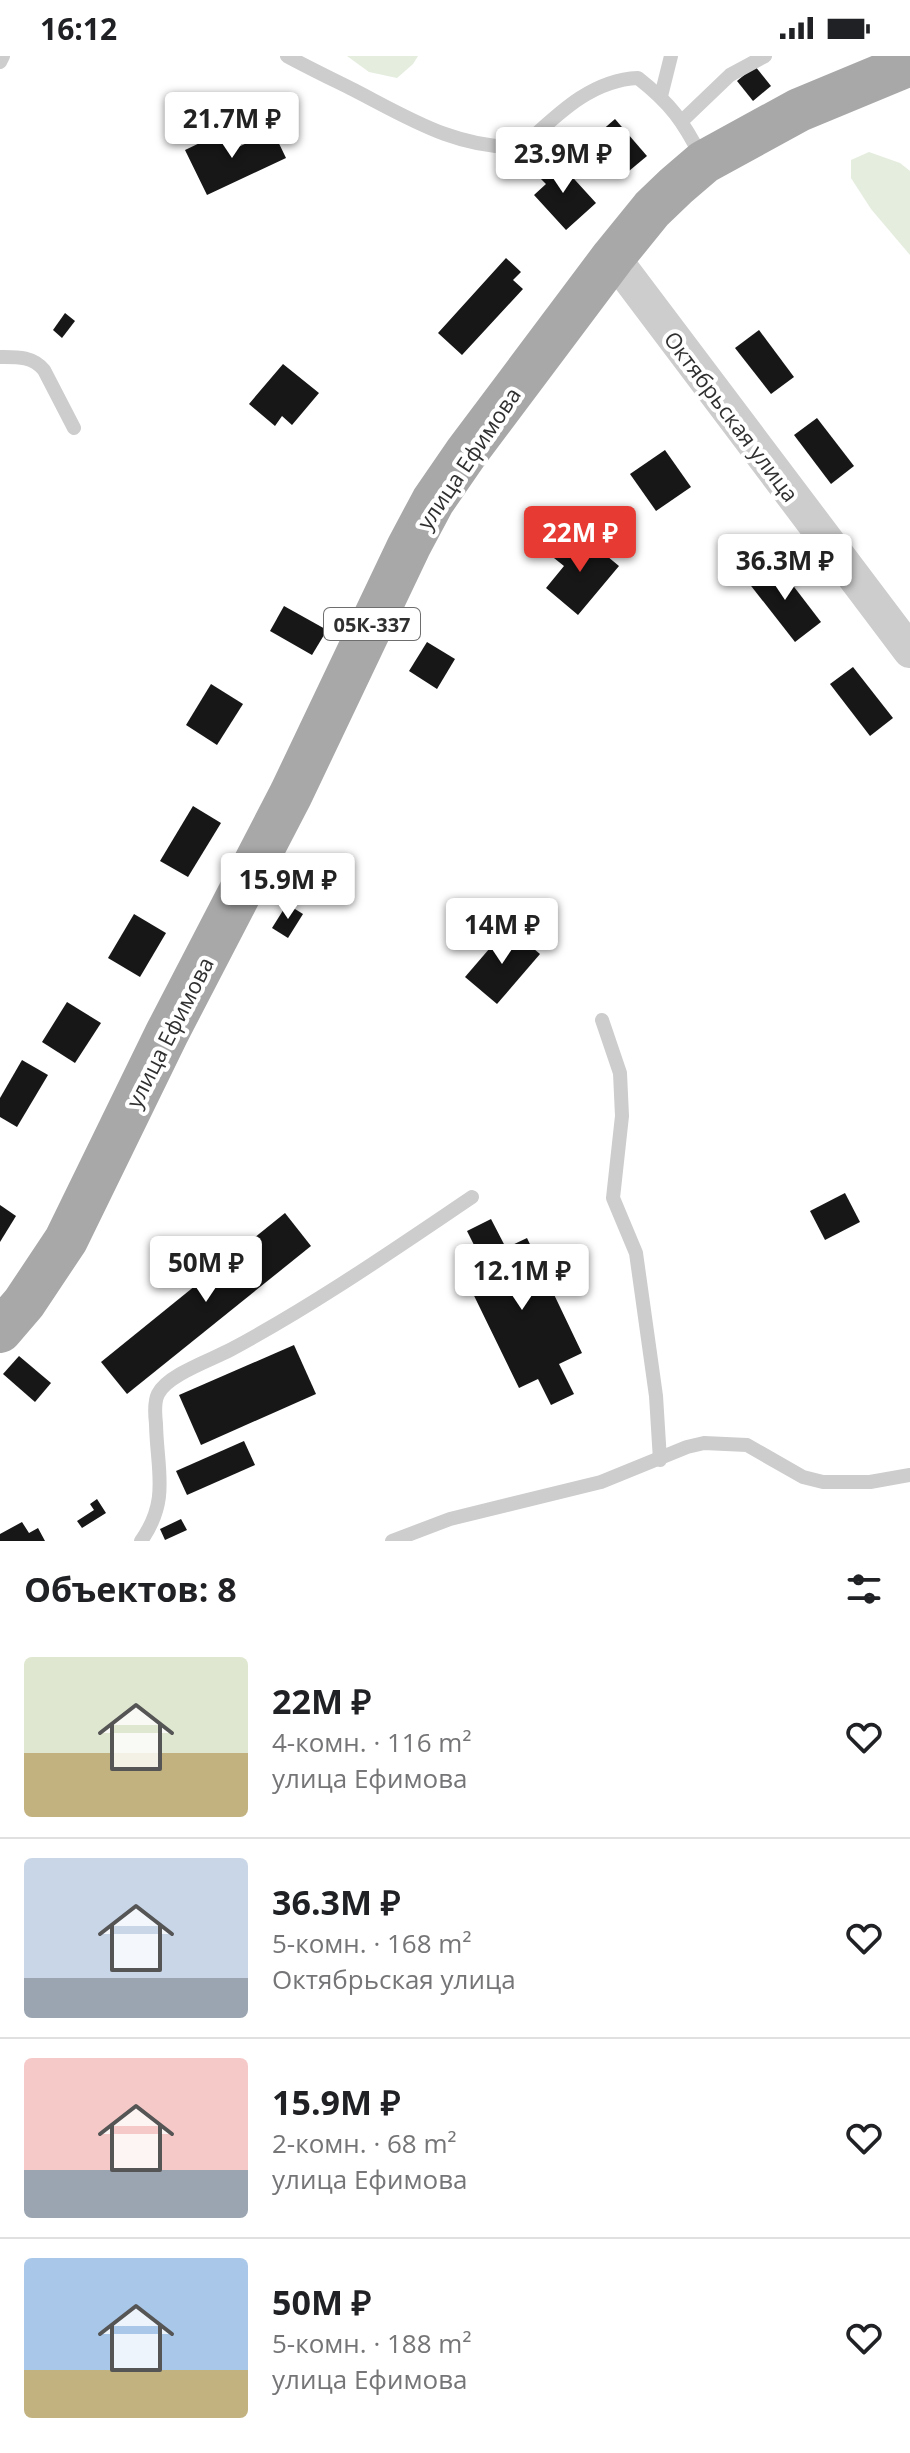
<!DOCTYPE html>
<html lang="ru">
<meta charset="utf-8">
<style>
:root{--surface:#fff;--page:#f6f6f6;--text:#202124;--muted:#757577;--line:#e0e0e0;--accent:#e63a32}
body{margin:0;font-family:"Open Sans",sans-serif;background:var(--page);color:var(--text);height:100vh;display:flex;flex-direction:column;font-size:30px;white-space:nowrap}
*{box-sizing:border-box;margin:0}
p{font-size:26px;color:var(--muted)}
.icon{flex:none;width:44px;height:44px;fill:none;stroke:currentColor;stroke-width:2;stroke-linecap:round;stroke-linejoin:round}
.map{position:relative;height:1485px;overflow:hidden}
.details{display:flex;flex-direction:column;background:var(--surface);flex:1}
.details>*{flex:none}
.price{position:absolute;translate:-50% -68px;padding:0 18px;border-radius:8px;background:#fff;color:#222;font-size:26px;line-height:52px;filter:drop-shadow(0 2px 4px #0008)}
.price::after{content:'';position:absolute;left:50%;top:48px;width:24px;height:18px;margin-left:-12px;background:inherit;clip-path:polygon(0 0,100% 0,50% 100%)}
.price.current{background:var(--accent);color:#fff}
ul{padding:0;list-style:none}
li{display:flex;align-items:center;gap:24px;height:200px;padding:0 24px}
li+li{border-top:2px solid var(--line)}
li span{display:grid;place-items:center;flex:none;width:224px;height:160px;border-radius:8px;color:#555}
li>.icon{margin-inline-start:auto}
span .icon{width:96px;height:96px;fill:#fffc;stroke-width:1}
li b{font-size:34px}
h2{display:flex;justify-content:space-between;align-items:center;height:96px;padding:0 24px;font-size:34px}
.status{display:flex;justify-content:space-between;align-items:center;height:56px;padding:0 40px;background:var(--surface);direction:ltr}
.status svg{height:22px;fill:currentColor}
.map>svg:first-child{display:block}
.green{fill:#e4edde}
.building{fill:#171717}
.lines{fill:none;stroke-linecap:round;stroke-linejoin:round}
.service{stroke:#cdcdcd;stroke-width:14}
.tertiary{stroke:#cdcdcd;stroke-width:34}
.primary{stroke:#a8a8a8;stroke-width:44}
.labels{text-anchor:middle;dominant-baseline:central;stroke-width:8;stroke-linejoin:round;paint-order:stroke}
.shield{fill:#fff;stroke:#6e6e6e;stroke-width:2}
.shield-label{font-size:20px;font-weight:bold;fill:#303030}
.street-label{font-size:22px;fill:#303030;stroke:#fff}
</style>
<div class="status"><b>16:12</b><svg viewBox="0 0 49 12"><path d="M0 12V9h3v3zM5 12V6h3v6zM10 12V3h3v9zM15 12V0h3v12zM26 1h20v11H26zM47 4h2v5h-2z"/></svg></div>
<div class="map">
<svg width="910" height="1485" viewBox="0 0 910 1485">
<rect width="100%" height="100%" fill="#fff"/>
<g class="green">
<path d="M347 0H418L413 8 397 22 369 16Z"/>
<path d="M869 96 900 107 910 115V199L871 153 851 122V104Z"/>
</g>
<g class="building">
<path d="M755 10 771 30 753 45 737 25Z"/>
<path d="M615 63 647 100 623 120 592 83Z"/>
<path d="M225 75 234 93 273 75 286 102 207 139 185 94Z"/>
<path d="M555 102 596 147 566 174 534 139 546 128 537 119Z"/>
<path d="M506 202 521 216 513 224 523 233 462 299 438 277Z"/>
<path d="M65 257 75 265 62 282 53 274Z"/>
<path d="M759 274 794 321 771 338 735 292Z"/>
<path d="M283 308 319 337 292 369 282 360 275 370 249 348Z"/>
<path d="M817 362 854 410 831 428 794 379Z"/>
<path d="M665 394 691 431 656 455 630 418Z"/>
<path d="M584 481 619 510 578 559 546 532 564 510 549 498 560 485 572 496Z"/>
<path d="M775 506 821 566 795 586 748 526Z"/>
<path d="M284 550 327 574 312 599 270 575Z"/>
<path d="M427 586 455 603 437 633 409 615Z"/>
<path d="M853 611 893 662 870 680 830 628Z"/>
<path d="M211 628 243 648 217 689 186 669Z"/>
<path d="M193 750 221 767 188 821 160 805Z"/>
<path d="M287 848 303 858 288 882 272 872Z"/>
<path d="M134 858 166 877 140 921 108 902Z"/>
<path d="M508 871 540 898 497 948 465 921Z"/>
<path d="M67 946 101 967 75 1007 42 986Z"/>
<path d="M22 1004 48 1019 17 1071 0 1061V1042Z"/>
<path d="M845 1137 860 1166 825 1184 810 1155Z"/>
<path d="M0 1149 16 1160 0 1186Z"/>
<path d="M285 1157 311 1190 127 1338 101 1306Z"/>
<path d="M491 1163 506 1192 527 1182 582 1297 559 1308 574 1338 551 1349 538 1323 519 1332 461 1213 481 1203 467 1175Z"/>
<path d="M294 1289 316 1338 201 1389 179 1339Z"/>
<path d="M19 1300 51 1327 35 1346 3 1318Z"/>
<path d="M244 1385 255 1409 187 1439 176 1415Z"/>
<path d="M97 1443 106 1457 82 1472 77 1465 94 1454 90 1448Z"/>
<path d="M181 1463 187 1474 165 1484 160 1473Z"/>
<path d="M22 1466 29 1477 38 1472 45 1485H0V1478Z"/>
</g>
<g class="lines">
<g class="service">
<path d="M287 0C309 12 332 23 354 34 410 63 457 93 522 91 556 60 590 24 638 22 671 48 683 65 702 102"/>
<path d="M0 6 3 0"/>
<path d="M661 40 671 0"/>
<path d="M683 64 730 19 765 0"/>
<path d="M0 301C17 301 32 300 44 314L74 372"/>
<path d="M602 964 620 1017 622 1060 613 1142 636 1197 656 1340 660 1404"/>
<path d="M141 1485C170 1444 157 1415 156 1368 155 1359 154 1346 158 1338 167 1319 211 1304 230 1294 314 1249 392 1195 472 1141"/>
<path d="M392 1485 450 1463 601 1426 687 1391 704 1387 747 1389 803 1421 823 1426H870L910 1419"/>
</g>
<path class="tertiary" d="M613 201 910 595"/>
<path class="primary" d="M0 1275 24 1247 66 1184 167 977 291 738 409 490 433 445 466 397 613 201 652 153 676 130 704 106 799 54 910 8"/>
</g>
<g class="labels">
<rect class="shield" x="324" y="552" width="96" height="32" rx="6"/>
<g class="shield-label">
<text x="372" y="568">05К-337</text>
</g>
<g class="street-label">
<text transform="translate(732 360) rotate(53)">Октябрьская улица</text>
<text transform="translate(468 402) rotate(-56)">улица Ефимова</text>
<text transform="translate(169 976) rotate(-63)">улица Ефимова</text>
</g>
</g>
</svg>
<b class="price" style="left:232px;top:104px">21.7M ₽</b>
<b class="price" style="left:563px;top:139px">23.9M ₽</b>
<b class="price current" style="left:580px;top:518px">22M ₽</b>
<b class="price" style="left:785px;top:546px">36.3M ₽</b>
<b class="price" style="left:288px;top:865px">15.9M ₽</b>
<b class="price" style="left:502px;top:910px">14M ₽</b>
<b class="price" style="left:206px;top:1248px">50M ₽</b>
<b class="price" style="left:522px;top:1256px">12.1M ₽</b>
</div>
<section class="details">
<h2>Объектов: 8<svg class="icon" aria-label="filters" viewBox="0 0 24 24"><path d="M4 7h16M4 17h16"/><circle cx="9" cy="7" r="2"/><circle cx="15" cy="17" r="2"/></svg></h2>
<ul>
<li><span style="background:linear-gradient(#dfe7d0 60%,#c2b280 0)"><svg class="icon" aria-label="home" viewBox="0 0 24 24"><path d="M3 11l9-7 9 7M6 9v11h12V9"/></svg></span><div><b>22M ₽</b><p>4-комн. · 116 m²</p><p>улица Ефимова</p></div><svg class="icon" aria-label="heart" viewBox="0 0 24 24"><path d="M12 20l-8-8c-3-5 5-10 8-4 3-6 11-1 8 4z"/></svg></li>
<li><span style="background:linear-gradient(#c9d6e8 75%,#9aa5b1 0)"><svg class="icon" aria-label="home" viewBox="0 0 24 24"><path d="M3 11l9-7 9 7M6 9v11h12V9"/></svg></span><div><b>36.3M ₽</b><p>5-комн. · 168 m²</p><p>Октябрьская улица</p></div><svg class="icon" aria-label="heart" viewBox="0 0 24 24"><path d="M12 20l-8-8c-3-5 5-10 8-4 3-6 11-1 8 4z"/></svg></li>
<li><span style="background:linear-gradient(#f6c9c9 70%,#9aa5b1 0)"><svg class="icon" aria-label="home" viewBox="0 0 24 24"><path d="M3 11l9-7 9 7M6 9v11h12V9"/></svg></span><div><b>15.9M ₽</b><p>2-комн. · 68 m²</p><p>улица Ефимова</p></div><svg class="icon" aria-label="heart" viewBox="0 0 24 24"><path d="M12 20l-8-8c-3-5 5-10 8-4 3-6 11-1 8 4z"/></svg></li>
<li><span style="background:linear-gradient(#a9c7e8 70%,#c2b280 0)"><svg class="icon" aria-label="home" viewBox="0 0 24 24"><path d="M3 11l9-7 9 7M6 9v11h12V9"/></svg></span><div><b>50M ₽</b><p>5-комн. · 188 m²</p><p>улица Ефимова</p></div><svg class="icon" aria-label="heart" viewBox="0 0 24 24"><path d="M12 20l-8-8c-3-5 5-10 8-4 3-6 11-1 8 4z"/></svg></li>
</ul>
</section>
